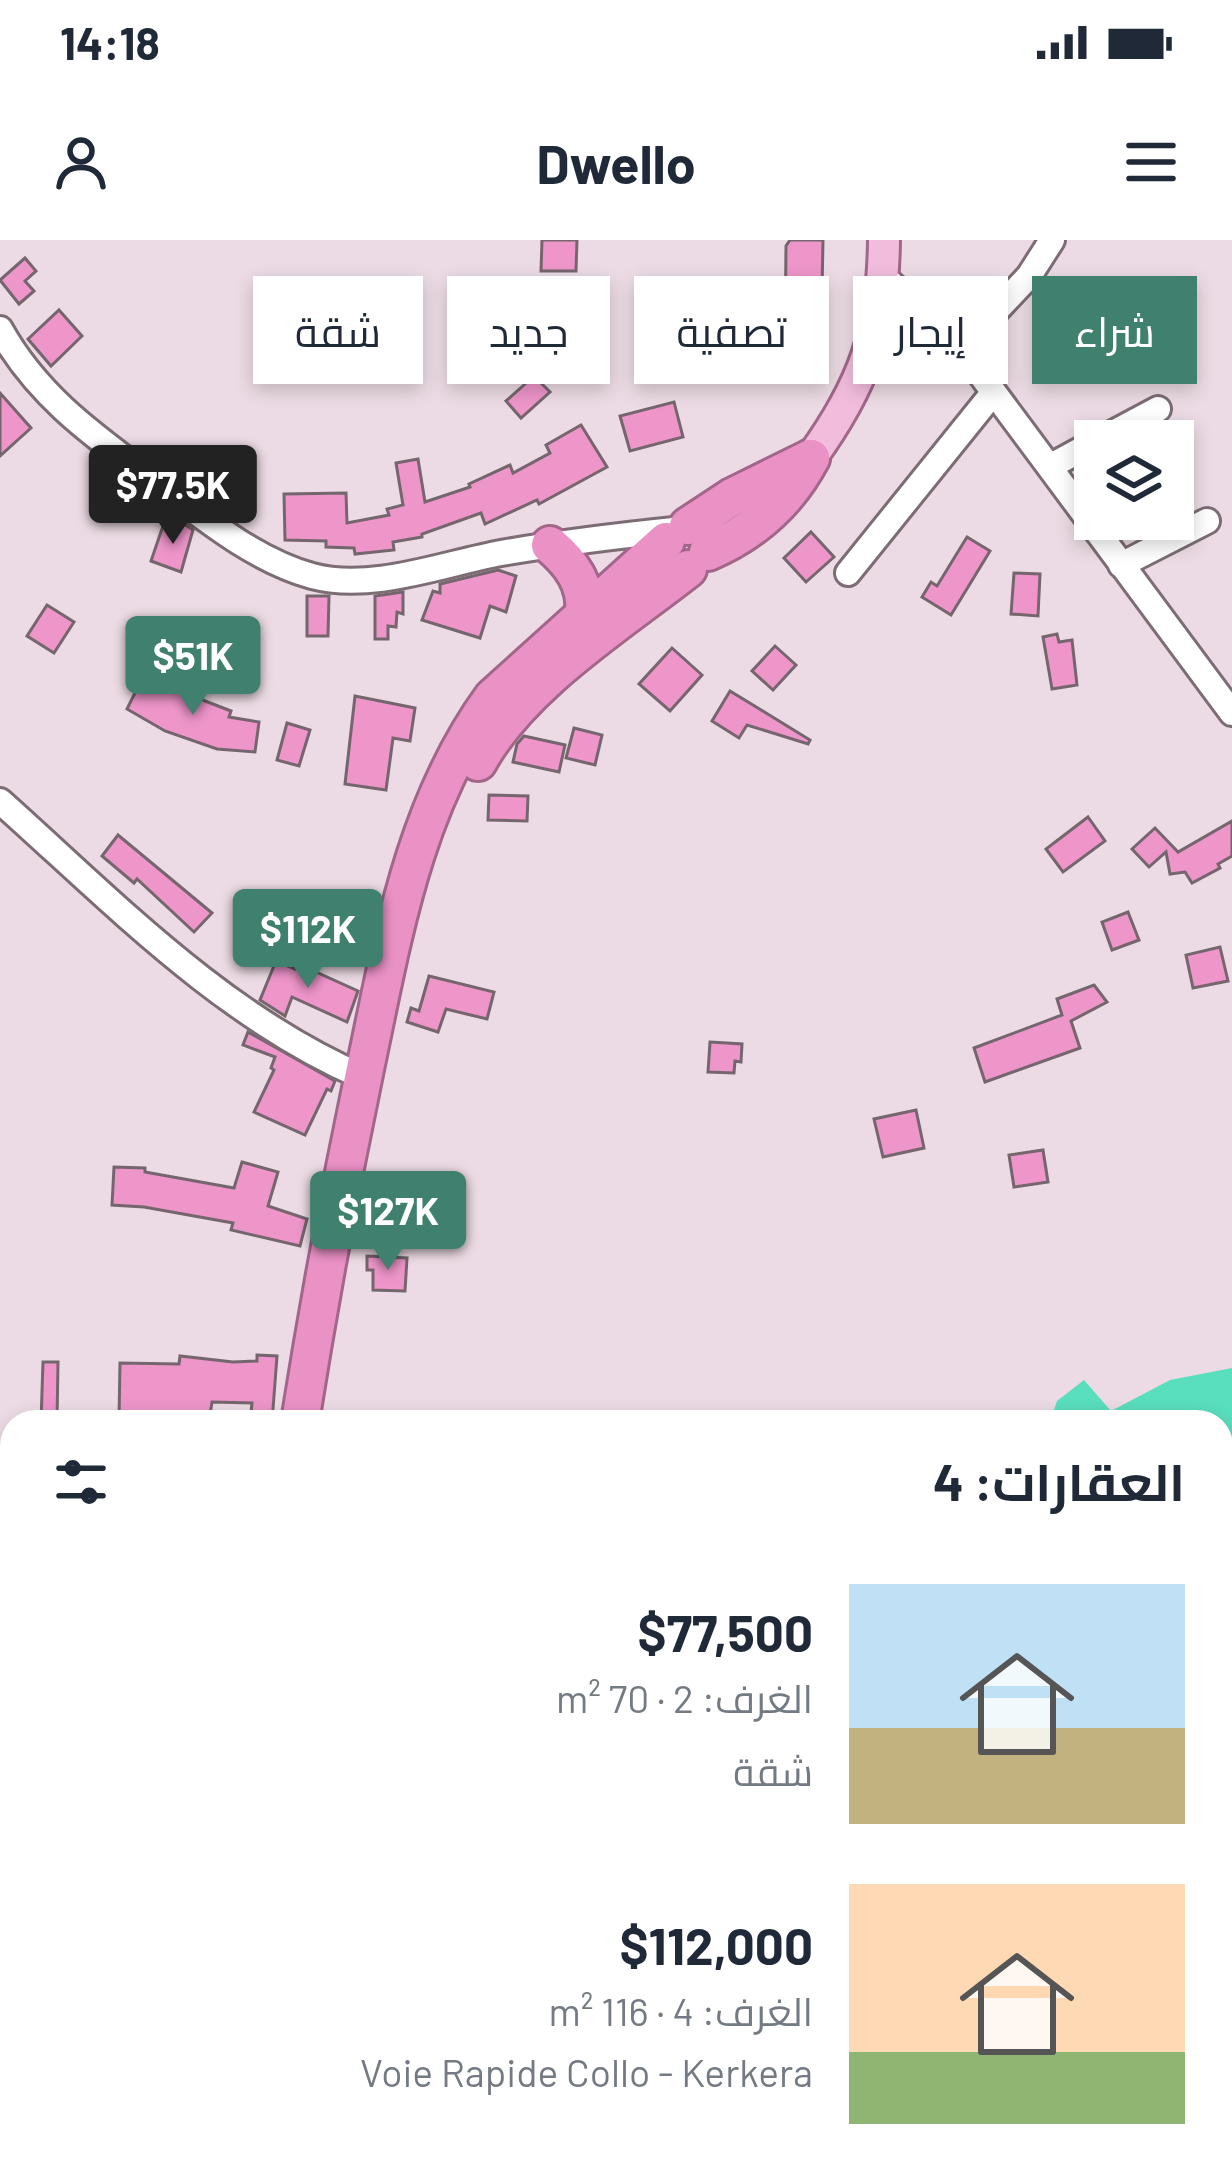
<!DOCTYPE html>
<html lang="ar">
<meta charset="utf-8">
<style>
:root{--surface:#fff;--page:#f6f6f7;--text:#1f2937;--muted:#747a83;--accent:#40806f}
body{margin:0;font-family:Barlow,Cairo,sans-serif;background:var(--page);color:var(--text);direction:rtl;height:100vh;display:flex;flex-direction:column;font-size:45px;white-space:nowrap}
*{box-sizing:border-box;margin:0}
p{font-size:39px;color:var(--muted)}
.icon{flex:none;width:66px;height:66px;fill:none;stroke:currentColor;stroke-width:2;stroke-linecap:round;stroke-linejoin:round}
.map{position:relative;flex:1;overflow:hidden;direction:ltr}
.panel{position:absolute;left:0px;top:1170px;width:1233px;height:768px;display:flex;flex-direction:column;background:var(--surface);border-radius:36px 36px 0 0;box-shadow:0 6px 18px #0003;direction:rtl}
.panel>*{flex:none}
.hud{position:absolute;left:36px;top:36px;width:1161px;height:108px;direction:rtl;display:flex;gap:24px}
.controls{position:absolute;left:1074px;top:180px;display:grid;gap:24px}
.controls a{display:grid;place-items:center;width:120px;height:120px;border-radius:0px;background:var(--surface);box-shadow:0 6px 18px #0003;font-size:60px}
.price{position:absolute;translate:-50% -102px;padding:0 27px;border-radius:12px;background:var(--accent);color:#fff;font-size:39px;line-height:78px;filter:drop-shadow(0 3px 6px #0008)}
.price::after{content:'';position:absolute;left:50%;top:72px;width:36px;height:27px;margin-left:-18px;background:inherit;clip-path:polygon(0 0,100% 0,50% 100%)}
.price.current{background:#222;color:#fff}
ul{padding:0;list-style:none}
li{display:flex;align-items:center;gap:36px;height:300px;padding:0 48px}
li span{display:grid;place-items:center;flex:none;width:336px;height:240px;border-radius:0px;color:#555}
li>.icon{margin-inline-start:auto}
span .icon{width:144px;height:144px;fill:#fffc;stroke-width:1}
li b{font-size:51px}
h2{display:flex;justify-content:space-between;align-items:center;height:144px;padding:0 48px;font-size:51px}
.tag{padding:0 42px;border-radius:0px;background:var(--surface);box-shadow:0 6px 18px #0003;font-size:42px;line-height:108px}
.tag.current{background:var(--accent);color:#fff}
.status{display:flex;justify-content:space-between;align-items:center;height:84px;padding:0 60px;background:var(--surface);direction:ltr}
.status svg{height:33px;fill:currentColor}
header{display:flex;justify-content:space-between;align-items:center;height:156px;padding:0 48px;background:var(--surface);font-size:54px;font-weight:700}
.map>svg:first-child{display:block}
.water{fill:#59debe}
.building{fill:#ee95ca;stroke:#75666e;stroke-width:3}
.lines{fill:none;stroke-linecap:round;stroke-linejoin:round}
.minor-casing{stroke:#7c6d75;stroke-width:30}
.major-casing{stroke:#a26689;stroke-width:36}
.highway-casing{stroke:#a26689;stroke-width:42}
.minor{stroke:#fff;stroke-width:24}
.major{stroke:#f2bddd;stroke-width:30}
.highway{stroke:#ea91c6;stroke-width:36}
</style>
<div class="status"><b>14:18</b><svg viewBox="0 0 49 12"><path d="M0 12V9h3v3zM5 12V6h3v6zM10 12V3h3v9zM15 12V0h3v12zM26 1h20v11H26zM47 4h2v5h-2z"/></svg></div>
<header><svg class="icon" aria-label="menu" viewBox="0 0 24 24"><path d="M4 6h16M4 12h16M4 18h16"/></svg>Dwello<svg class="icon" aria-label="person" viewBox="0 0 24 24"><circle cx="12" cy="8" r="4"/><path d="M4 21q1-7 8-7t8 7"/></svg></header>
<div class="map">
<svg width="1232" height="1938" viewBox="0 0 1232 1938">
<rect width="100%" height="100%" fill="#ecdbe4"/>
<path class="water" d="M1232 1128V1224L1221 1227V1182H1050L1057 1161 1084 1140 1111 1171 1170 1140Z"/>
<g class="building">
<path d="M542 0H577L576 31H541Z"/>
<path d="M790 0H823L821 103H785L786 6Z"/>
<path d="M25 18 36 31 25 41 34 51 19 64 0 40Z"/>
<path d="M59 70 82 96 51 126 28 99Z"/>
<path d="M534 136 550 152 521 178 506 161Z"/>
<path d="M0 153 31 188 0 216Z"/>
<path d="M674 162 683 197 630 211 620 176Z"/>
<path d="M581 185 607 227 539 264 537 260 485 284 481 273 422 294V297L393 302 394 310 355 314 354 308 326 307V301L285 300 284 254 346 253 347 283 389 275 387 269 403 265 396 223 418 219 425 262 470 247 469 244 510 225 513 233 550 213 546 205Z"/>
<path d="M181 282 193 290 181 332 151 321 164 283 179 289Z"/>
<path d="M811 292 834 317 806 342 784 318Z"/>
<path d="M967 297 990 311 951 375 922 357 931 342 937 346Z"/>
<path d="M498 330 516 336 506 372 490 366 480 398 422 380 433 351 440 353V344Z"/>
<path d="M1014 333 1040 334 1038 376 1011 374Z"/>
<path d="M403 352V374L397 372 396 387 388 386V399H375V356Z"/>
<path d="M307 356H329L328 396H307Z"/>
<path d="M47 365 74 382 54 413 27 396Z"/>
<path d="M1057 394 1059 402 1072 400 1077 445 1052 449 1043 397Z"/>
<path d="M775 406 796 425 773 450 752 431Z"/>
<path d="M672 408 702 435 670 471 639 444Z"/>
<path d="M143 437 231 471 229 477 259 482 255 512 217 509 165 491 127 469Z"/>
<path d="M730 451 810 500 808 504 747 485 739 498 712 481Z"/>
<path d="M355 456 415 468 410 501 393 498 386 550 345 544Z"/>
<path d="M287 483 310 490 299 526 277 520Z"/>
<path d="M574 488 602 495 595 525 566 518Z"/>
<path d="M524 496 565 505 559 532 513 522 517 504Z"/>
<path d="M489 555 528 556 527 581 488 580Z"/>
<path d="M1088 577 1105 601 1063 632 1046 609Z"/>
<path d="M1232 581V616L1218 624 1220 628 1192 643 1185 632 1170 634 1166 612 1149 627 1132 609 1155 588 1178 612Z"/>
<path d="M118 595 212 673 194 692 137 639 134 643 102 616Z"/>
<path d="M1128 672 1139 700 1112 710 1102 682Z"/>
<path d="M1220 707 1228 741 1193 748 1186 715Z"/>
<path d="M276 721 295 729 298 724 358 751 347 782 292 757 285 776 260 760Z"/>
<path d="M429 736 494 752 487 779 446 769 438 792 407 782 411 768 419 771Z"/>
<path d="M1094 745 1107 762 1071 781 1080 808 985 842 974 808 1062 775 1057 759Z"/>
<path d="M248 792 335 841 331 851 327 849 305 895 254 872 274 830 271 828 275 817 243 805Z"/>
<path d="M710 802 742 804 741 822 735 821 734 833 708 832Z"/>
<path d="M916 870 924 908 883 917 874 879Z"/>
<path d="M1043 910 1048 942 1014 947 1009 915Z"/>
<path d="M242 922 278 932 268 966 307 979 300 1006 231 990 233 983 144 967 112 965 114 927 145 928V932L234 948Z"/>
<path d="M367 1016 407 1018 405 1051 373 1050V1030H367Z"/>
<path d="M257 1115 277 1116 272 1182H250L252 1163 212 1162 209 1182 119 1179 120 1123 179 1124 180 1116 233 1122 257 1121Z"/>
<path d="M43 1122H58L57 1182H41Z"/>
</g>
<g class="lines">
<g class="minor-casing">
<g id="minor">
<path d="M884 37 961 108 1232 473"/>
<path d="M0 89C36 154 90 193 148 236 198 273 251 319 312 336 372 352 442 324 501 313 559 303 616 296 674 290"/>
<path d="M961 108 1029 36 1052 0"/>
<path d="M1098 201 1158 169"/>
<path d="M1051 226 1095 202"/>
<path d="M1121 325 1207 281"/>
<path d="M848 333 993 153"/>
<path d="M0 561C113 662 222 776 363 837"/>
<path d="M0 1845 12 1829"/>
</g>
</g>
<g class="major-casing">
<path id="major" d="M811 218C864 145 883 91 884 0"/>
</g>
<g class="highway-casing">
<g id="highway">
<path d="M688 286 732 257 811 218"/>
<path d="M550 305C571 323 587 344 584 373"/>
<path d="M708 312C752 293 788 262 811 218"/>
<path d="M478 522C521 444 618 384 688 329"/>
<path d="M300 1182C319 1062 341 943 366 824 393 696 414 565 493 457L666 301"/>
<path d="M493 1926 495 1938"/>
</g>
</g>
<use href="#minor" class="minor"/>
<use href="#major" class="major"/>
<use href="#highway" class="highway"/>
</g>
</svg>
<div class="controls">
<a><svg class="icon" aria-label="layers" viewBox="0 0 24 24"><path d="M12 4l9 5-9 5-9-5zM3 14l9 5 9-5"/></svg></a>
</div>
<b class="price current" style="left:173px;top:307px">$77.5K</b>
<b class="price" style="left:193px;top:478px">$51K</b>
<b class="price" style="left:308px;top:751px">$112K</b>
<b class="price" style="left:388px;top:1033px">$127K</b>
<div class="hud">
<a class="tag current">شراء</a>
<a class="tag">إيجار</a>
<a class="tag">تصفية</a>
<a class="tag">جديد</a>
<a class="tag">شقة</a>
</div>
<section class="panel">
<h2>العقارات: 4<svg class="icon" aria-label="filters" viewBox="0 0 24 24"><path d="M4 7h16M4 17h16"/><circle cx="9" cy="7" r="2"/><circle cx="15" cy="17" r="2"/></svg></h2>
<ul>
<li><span style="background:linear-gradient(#bfe0f5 60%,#c2b280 0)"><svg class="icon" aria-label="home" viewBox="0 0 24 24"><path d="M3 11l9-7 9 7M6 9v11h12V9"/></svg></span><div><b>$77,500</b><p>الغرف: 2 · 70 m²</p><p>شقة</p></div></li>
<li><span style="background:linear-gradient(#ffd9b3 70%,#8fb573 0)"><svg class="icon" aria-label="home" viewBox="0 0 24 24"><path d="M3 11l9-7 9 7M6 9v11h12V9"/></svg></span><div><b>$112,000</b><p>الغرف: 4 · 116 m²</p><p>Voie Rapide Collo - Kerkera</p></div></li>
</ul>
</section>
</div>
